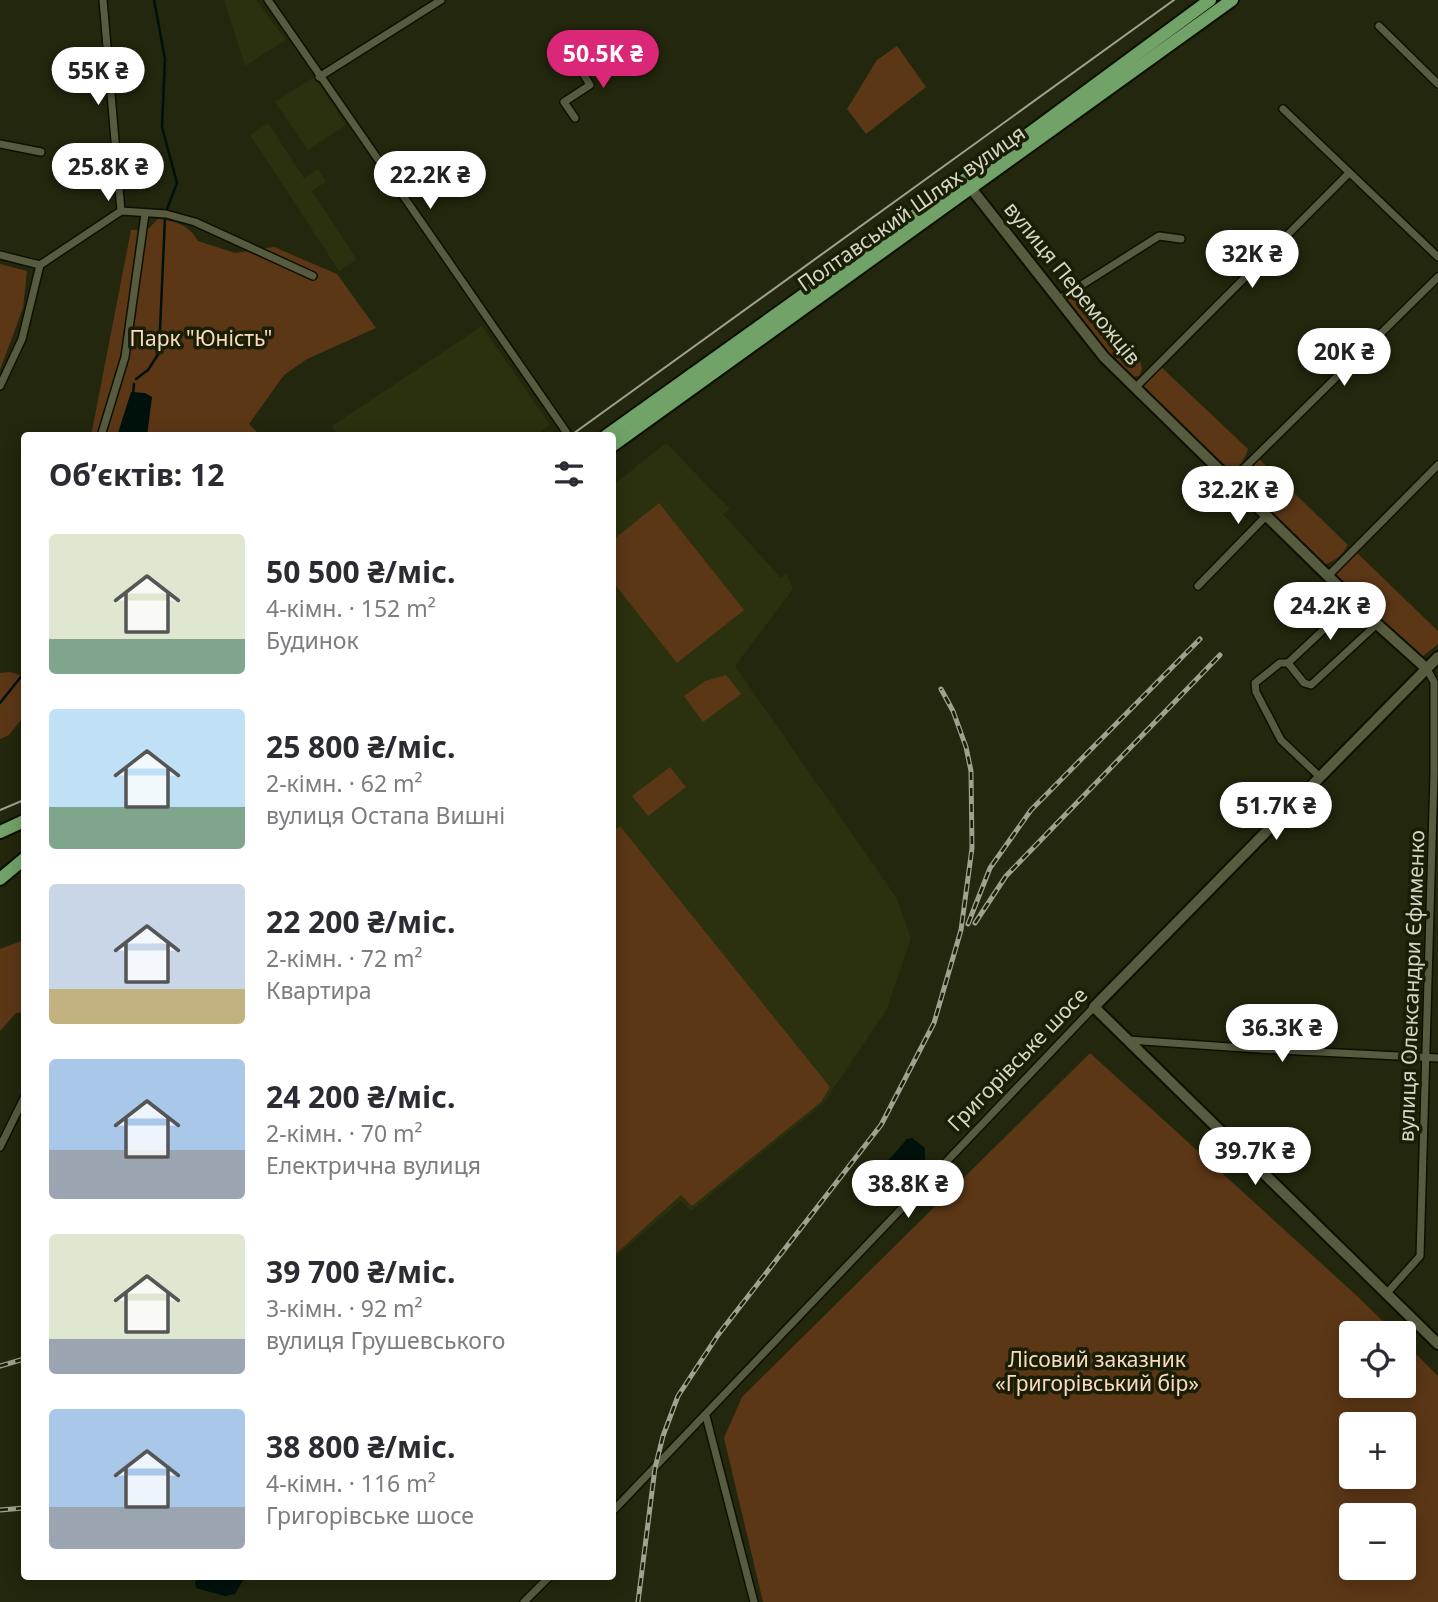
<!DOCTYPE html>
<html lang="uk">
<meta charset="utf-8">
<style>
:root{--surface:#fff;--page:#f7f7f7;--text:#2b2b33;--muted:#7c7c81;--accent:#db2777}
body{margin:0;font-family:"Noto Sans",sans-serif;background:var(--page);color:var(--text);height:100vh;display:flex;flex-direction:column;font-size:26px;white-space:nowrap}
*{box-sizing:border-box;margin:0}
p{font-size:23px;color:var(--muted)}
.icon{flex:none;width:38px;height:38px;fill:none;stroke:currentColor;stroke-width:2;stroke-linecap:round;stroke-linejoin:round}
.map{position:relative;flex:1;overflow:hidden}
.panel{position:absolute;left:21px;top:432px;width:595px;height:1148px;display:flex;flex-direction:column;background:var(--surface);border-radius:7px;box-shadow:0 4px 18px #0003}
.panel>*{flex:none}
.tools{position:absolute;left:1339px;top:1321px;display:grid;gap:14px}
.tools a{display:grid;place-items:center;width:77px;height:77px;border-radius:7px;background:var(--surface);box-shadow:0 4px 18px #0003;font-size:35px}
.price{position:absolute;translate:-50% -60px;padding:0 16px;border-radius:24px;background:#fff;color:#222;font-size:23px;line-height:46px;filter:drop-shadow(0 2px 4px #0008)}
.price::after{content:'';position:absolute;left:50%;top:42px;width:21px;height:16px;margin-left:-10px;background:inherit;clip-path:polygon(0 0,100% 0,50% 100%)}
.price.active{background:var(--accent);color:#fff}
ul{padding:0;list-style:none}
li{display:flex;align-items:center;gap:21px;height:175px;padding:0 28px}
li span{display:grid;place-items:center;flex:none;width:196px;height:140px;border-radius:7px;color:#555}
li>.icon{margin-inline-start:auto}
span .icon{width:84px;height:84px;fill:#fffc;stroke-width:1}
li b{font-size:30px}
h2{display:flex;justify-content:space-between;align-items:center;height:84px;padding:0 28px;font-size:30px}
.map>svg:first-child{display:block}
.built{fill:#2b300e}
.green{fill:#5b3716;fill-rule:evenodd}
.water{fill:#00110b}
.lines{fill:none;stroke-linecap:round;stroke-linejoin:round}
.stream{stroke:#00110b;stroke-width:2.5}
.street-casing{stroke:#0d1000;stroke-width:10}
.secondary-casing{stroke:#0d1000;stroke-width:14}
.primary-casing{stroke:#0d1000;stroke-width:16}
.street{stroke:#575c40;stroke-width:7}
.secondary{stroke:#575c40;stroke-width:10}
.primary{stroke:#71a369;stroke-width:12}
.tram{stroke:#9fa28f;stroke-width:2}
.rail-casing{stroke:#9fa28f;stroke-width:5}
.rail{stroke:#1a1e04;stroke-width:2.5;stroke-dasharray:8;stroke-linecap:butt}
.labels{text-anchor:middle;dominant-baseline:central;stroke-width:7;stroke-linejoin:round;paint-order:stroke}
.street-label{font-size:21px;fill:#d4d7c7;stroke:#1a1e04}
.park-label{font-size:21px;fill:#fadbc2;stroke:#1a1e04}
</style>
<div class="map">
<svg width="1438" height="1602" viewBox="0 0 1438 1602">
<rect width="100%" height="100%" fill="#23270d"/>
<g class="built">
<path d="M224 0H256L286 40 245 66Z"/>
<path d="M314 77 346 125 308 150 275 102Z"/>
<path d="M268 123 304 178 318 169 326 182 312 191 357 259 339 271 250 135Z"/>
<path d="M482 326 550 425 535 436H339L332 426Z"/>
<path d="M666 443 730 509 723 514 781 578 786 573 793 589 735 666 896 897 911 938 887 1009 823 1104 691 1211 681 1201 613 1259V485Z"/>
</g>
<g class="green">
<path d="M897 46 926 87 866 134 847 109 877 60Z"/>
<path d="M158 219C175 221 189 225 198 241L235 253 274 247 337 274 376 328 307 359 284 375 249 424 261 436H91L131 230 148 229Z"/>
<path d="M0 264 27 271 23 308 0 370Z"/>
<path d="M1072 291 1102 330 1140 360 1142 369 1139 376 1126 378 1058 300Z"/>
<path d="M1158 364 1248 449C1244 462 1238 469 1225 475L1142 395V381Z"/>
<path d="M1256 456 1348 545C1341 557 1332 563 1319 566L1231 481Z"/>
<path d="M659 503 744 610 677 663 613 582V540Z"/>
<path d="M1354 550 1438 631V644L1417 661 1328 576Z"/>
<path d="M10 672 20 675 24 681V716L9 735 0 739V673Z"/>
<path d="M726 675 741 694 703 722 684 696 705 681Z"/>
<path d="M670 767 686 787 648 816 632 796Z"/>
<path d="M620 826 830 1087 821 1102 692 1206 681 1195 614 1255 612 832Z"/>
<path d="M24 940V1012L16 1013 0 1031V949Z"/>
<path d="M1090 1053 1356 1295 1395 1333 1351 1334V1386H1404V1342L1438 1376V1602H763L724 1438 742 1397ZM1351 1424H1404V1477H1351ZM1351 1516H1404V1568H1351Z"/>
</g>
<g class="water">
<path d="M131 392 145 393 152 397 147 436H117Z"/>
<path d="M912 1138 925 1148V1160L884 1202 881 1203 868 1189V1184L907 1139Z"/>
<path d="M197 1577H245L235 1594 225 1596 196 1588 195 1583Z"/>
</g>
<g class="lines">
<g class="stream">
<path d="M154 0 165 59 162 127 177 183 167 209"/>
<path d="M136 379 148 370 159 353 165 217"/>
<path d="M133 395 134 384"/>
<path d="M0 703 24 673"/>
</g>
<g class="street-casing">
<g id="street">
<path d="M103 0 121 211"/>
<path d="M268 0 569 436"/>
<path d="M1379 26 1438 84"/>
<path d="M319 77 441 0"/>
<path d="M1283 109 1438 257"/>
<path d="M575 118 564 102 590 85 581 70"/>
<path d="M0 144 41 152"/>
<path d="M0 255 40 265"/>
<path d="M1058 300 1159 236 1181 239"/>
<path d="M0 386 22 339 40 265 121 211 166 214 195 222 313 276"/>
<path d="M1135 388 1349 173"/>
<path d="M101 436 125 357 145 214"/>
<path d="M1231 481 1438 277"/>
<path d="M1328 576 1438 465"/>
<path d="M1198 586 1267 515"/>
<path d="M1288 663 1304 683 1311 685 1377 624"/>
<path d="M1319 776 1281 740 1256 692 1255 683 1280 663H1288L1354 601"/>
<path d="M1128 1040 1259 1049 1438 1058"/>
<path d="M0 1147 24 1098"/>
<path d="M1387 1293 1420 1256 1434 774V682L1427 669"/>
<path d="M706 1416 754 1602"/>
<path d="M612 1512 1094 1007"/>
<path d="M524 1602 549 1577"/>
</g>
</g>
<g class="secondary-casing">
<g id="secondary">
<path d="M966 182 1104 357 1377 624 1427 669"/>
<path d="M1438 657 1094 1007 1438 1344"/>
</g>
</g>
<g class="primary-casing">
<g id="primary">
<path d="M606 436 1034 130 1210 0"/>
<path d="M612 446 1232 0"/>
<path d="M0 832 24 821"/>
<path d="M0 879 24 859"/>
</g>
</g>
<use href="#street" class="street"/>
<use href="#secondary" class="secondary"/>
<use href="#primary" class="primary"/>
<g class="tram">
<path d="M570 436 1174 0"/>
<path d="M0 810 24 800"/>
</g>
<g class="rail-casing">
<g id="rail">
<path d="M975 923 1006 876 1220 655"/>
<path d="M968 924 990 868 1031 810 1200 639"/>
<path d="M0 1366 24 1359"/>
<path d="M0 1510 24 1508"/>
<path d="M638 1602 655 1468 663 1436 678 1396 718 1335 881 1125 934 1023 961 930 972 848 971 771 966 747 953 711 941 689"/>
</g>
</g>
<use href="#rail" class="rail"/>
</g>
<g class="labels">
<g class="street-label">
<text transform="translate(911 208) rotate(-35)">Полтавський Шлях вулиця</text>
<text transform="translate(1073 283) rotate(51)">вулиця Переможців</text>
<text transform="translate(1411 986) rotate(-88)">вулиця Олександри Єфименко</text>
<text transform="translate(1017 1059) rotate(-46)">Григорівське шосе</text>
</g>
<g class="park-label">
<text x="201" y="338">Парк "Юність"</text>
<text x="1097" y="1359">Лісовий заказник<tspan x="1097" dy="24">«Григорівський бір»</tspan></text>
</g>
</g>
</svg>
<div class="tools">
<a><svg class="icon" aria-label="locate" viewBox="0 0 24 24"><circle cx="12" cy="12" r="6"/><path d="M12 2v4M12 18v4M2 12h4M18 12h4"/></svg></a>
<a>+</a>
<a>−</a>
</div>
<b class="price active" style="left:603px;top:90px">50.5K ₴</b>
<b class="price" style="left:98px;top:107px">55K ₴</b>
<b class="price" style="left:108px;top:203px">25.8K ₴</b>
<b class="price" style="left:430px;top:211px">22.2K ₴</b>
<b class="price" style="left:1252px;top:290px">32K ₴</b>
<b class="price" style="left:1344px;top:388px">20K ₴</b>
<b class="price" style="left:1238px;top:526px">32.2K ₴</b>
<b class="price" style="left:1330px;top:642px">24.2K ₴</b>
<b class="price" style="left:1276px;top:842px">51.7K ₴</b>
<b class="price" style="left:1282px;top:1064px">36.3K ₴</b>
<b class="price" style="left:1255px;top:1187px">39.7K ₴</b>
<b class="price" style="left:908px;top:1220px">38.8K ₴</b>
<section class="panel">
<h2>Об’єктів: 12<svg class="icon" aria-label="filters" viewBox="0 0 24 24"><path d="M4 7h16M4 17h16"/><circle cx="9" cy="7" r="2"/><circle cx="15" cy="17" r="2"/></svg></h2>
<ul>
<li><span style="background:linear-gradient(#dfe7d0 75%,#7fa58c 0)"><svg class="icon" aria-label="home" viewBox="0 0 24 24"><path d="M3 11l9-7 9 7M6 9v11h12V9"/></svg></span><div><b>50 500 ₴/міс.</b><p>4-кімн. · 152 m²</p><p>Будинок</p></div></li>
<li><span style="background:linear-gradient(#bfe0f5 70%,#7fa58c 0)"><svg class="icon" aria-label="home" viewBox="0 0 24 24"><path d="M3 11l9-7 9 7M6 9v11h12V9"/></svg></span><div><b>25 800 ₴/міс.</b><p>2-кімн. · 62 m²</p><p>вулиця Остапа Вишні</p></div></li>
<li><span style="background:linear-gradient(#c9d6e8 75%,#c2b280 0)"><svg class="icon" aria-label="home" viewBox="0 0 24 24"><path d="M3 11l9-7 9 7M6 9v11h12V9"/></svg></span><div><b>22 200 ₴/міс.</b><p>2-кімн. · 72 m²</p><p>Квартира</p></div></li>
<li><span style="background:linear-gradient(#a9c7e8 65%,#9aa5b1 0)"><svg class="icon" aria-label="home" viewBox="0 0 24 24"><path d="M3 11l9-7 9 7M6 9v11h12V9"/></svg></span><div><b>24 200 ₴/міс.</b><p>2-кімн. · 70 m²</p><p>Електрична вулиця</p></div></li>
<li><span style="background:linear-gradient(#dfe7d0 75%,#9aa5b1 0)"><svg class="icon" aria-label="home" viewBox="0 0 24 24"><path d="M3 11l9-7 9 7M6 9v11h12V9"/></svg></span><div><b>39 700 ₴/міс.</b><p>3-кімн. · 92 m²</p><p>вулиця Грушевського</p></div></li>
<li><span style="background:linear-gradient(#a9c7e8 70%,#9aa5b1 0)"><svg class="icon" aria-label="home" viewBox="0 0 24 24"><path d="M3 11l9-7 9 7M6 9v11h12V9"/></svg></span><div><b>38 800 ₴/міс.</b><p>4-кімн. · 116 m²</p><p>Григорівське шосе</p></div></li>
</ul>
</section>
</div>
